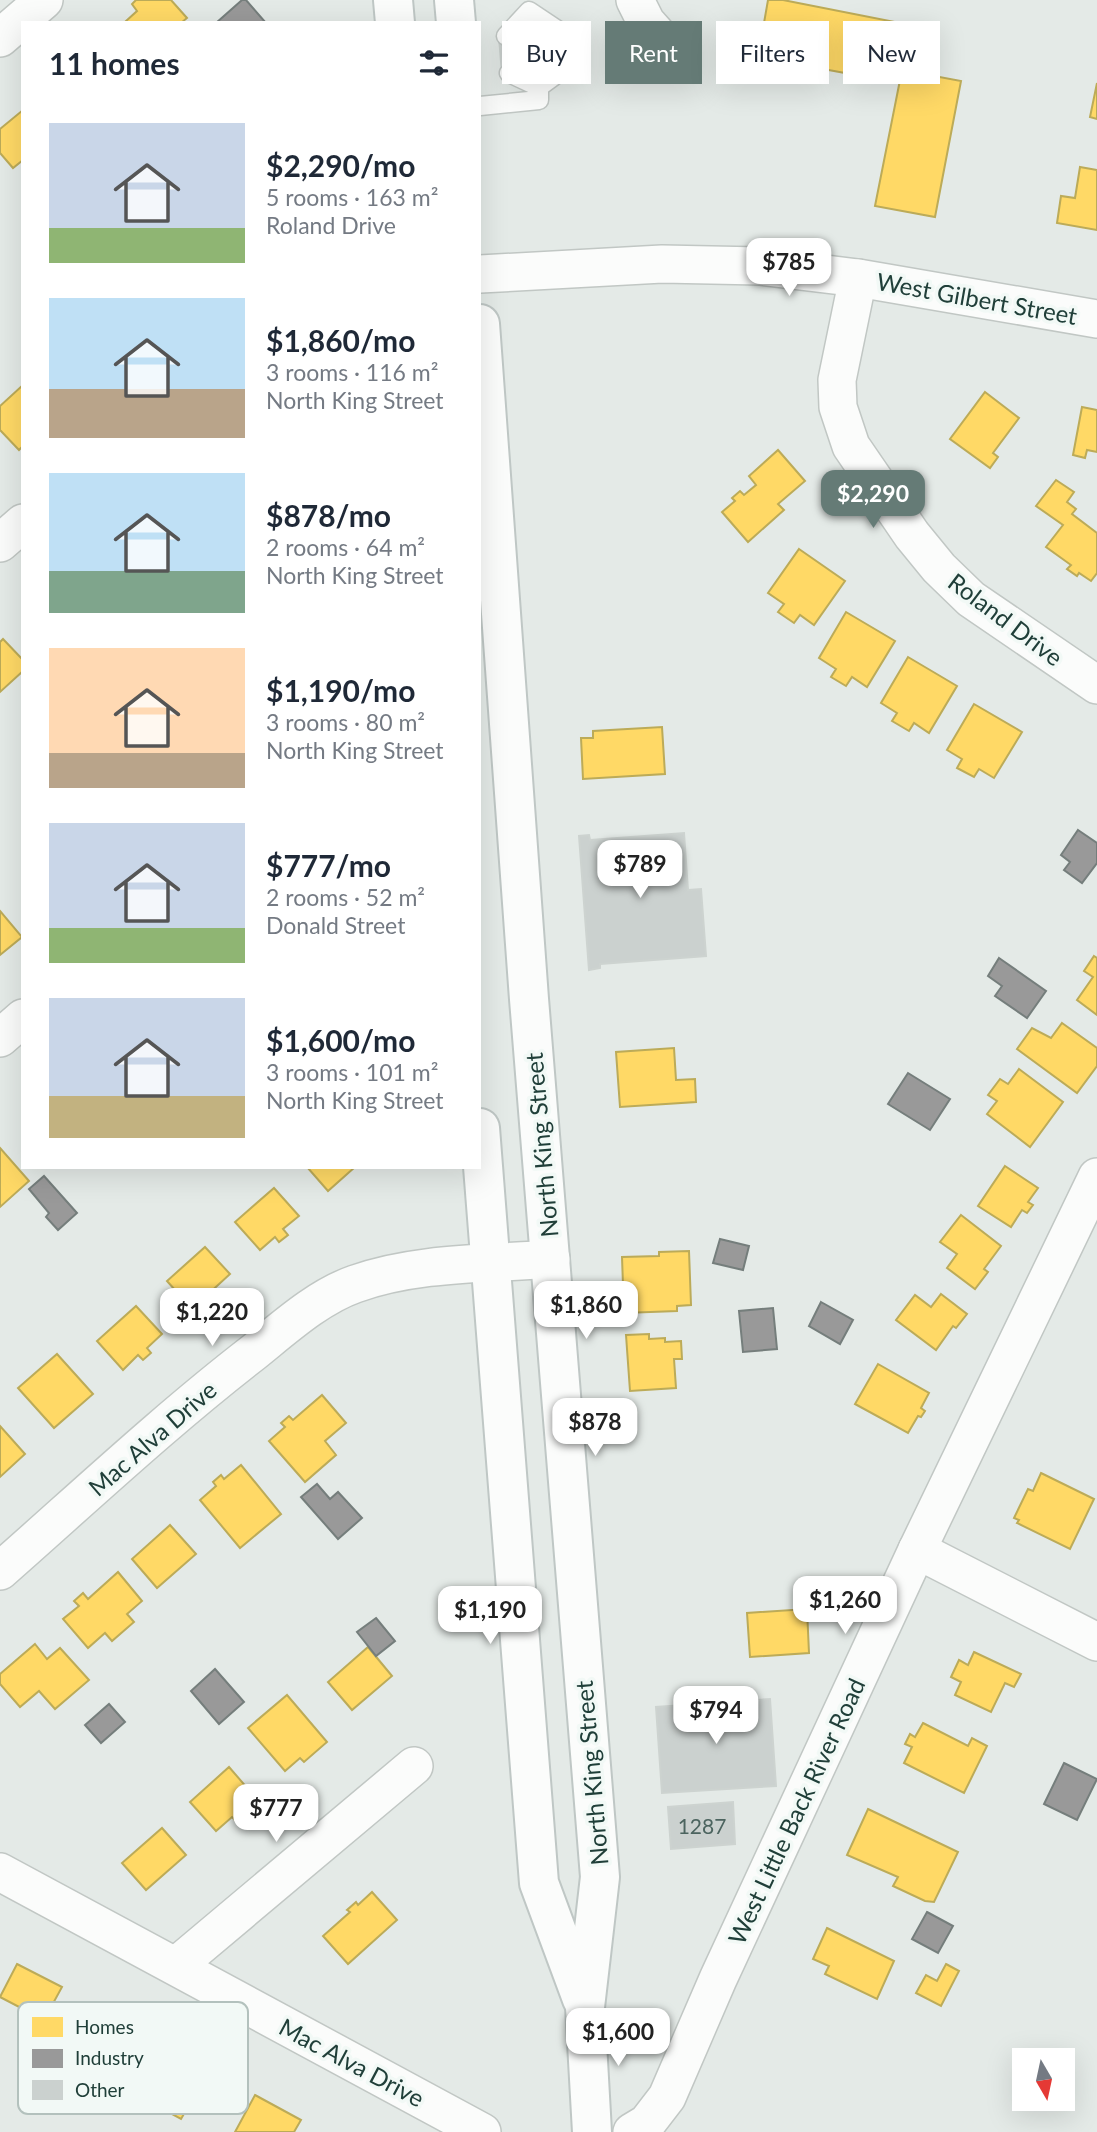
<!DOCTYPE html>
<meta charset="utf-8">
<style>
:root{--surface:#fff;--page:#f6f6f7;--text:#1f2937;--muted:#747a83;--accent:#657b76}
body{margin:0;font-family:Lato,sans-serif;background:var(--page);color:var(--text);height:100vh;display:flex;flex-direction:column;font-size:26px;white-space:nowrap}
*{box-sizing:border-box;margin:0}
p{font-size:23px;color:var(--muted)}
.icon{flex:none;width:38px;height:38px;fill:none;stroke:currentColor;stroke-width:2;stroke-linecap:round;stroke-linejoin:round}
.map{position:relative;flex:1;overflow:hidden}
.panel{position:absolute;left:21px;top:21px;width:460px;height:1148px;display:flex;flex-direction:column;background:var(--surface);border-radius:0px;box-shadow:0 7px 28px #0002}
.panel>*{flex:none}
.guide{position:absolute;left:502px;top:21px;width:488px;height:63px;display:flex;gap:14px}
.needle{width:46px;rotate:171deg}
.tools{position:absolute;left:1012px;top:2048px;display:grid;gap:14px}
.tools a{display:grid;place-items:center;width:63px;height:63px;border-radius:0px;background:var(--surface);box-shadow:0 7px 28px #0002;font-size:35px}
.price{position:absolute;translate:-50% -60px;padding:0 16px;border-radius:14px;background:#fff;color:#222;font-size:23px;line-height:46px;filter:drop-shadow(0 2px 4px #0008)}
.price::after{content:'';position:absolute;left:50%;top:42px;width:21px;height:16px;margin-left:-10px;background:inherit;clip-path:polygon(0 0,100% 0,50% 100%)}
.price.current{background:var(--accent);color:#fff}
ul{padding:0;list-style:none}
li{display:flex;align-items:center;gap:21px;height:175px;padding:0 28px}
li span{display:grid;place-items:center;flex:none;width:196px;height:140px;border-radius:0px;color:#555}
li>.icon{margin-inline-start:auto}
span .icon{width:84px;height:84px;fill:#fffc;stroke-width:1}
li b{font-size:30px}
h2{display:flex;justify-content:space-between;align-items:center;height:84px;padding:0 28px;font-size:30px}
.chip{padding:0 24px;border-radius:0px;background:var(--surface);box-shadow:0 7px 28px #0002;font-size:24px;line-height:63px}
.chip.current{background:var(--accent);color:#fff}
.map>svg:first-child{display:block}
.homes{fill:#ffd966;stroke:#bcab58;stroke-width:2}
.industry{fill:#999;stroke:#757e7c;stroke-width:2}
.building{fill:#cbd1cf;stroke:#cdd3d0;stroke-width:2}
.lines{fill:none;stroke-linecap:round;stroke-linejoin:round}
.service-casing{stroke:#c1c7c4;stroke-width:21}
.minor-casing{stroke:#c1c7c4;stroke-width:40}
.secondary-casing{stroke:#bfc7c5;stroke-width:42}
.service{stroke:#fbfcfb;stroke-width:18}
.minor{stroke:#fbfcfb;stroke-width:37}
.secondary{stroke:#fbfcfb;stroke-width:38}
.labels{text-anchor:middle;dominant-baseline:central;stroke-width:7;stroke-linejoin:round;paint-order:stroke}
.number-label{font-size:21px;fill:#4c645f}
.street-label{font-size:24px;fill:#203f39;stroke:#f2f9f6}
.key{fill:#f2f9f6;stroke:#b3c1bd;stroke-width:2}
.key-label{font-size:19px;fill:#203f39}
</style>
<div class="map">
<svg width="1097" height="2132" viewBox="0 0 1097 2132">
<rect width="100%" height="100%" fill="#e4eae7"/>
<g class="homes">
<path d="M136 0H171L187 18 181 23H128L126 21 137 11 132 4Z"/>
<path d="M768 0H783L905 24 901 47 923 51 918 73 961 81 935 217 875 206 900 80 895 78 894 82 758 57Z"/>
<path d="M1097 83V119L1090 117Z"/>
<path d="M23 110V160L13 168 0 153V129Z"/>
<path d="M1080 167 1097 170V230L1057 223 1061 196 1075 198Z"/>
<path d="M23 385V446L19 450 0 430V406Z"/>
<path d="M985 392 1019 418 993 453 998 457 990 468 950 439Z"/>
<path d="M1082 407 1097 410V452L1087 450 1085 458 1073 455Z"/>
<path d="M778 450 805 481 778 504 784 510 748 542 722 512 735 501 732 498 740 491 744 495 756 485 749 476Z"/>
<path d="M1056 480 1074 492 1067 502 1076 509 1072 514 1097 533V573L1091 581 1079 573 1077 576 1067 569 1071 565 1046 547 1063 525 1036 506Z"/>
<path d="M799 549 845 581 814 625 800 615 794 623 778 612 784 604 768 593Z"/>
<path d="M846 612 895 641 867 687 852 677 846 686 831 677 836 669 819 658Z"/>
<path d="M3 639 23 660V671L0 692V642Z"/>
<path d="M908 657 957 686 929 733 914 723 909 731 892 721 897 713 881 703Z"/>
<path d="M974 704 1022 732 994 778 979 769 974 777 957 768 962 759 947 750Z"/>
<path d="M662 727 665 774 583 779 581 738H593V731Z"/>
<path d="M0 911 22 937 0 955Z"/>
<path d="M1094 956 1097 958V1015L1077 1000 1093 977 1084 971Z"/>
<path d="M1062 1023 1097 1048V1066L1077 1093 1017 1049 1032 1028 1051 1038Z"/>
<path d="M674 1048 676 1080 695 1079 696 1102 620 1107 616 1052Z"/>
<path d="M1019 1069 1063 1102 1030 1147 987 1114 997 1101 988 1095 1000 1079 1008 1084Z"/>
<path d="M0 1148 29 1181 0 1207Z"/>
<path d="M1005 1166 1038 1188 1028 1202 1033 1205 1027 1213 1022 1210 1011 1227 978 1206Z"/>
<path d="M307 1167H355L328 1191Z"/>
<path d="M274 1188 299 1216 283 1229 288 1235 279 1242 275 1237 260 1250 235 1222Z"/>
<path d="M961 1215 1001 1246 984 1269 988 1272 975 1289 947 1268 957 1254 940 1242Z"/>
<path d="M205 1247 230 1274 192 1309 167 1281Z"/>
<path d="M689 1251 691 1305 677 1306V1311L624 1313 622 1257 659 1256V1252Z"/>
<path d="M941 1294 967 1314 956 1328 953 1326 936 1350 896 1320 915 1295 931 1307Z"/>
<path d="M136 1306 162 1334 147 1348 151 1353 143 1360 138 1355 123 1370 97 1341Z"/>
<path d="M649 1334V1339L665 1338V1342L681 1341 682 1359H674L676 1388 630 1391 626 1335Z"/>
<path d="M57 1354 93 1394 54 1428 18 1388Z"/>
<path d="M878 1364 929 1393 921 1408 925 1411 921 1417 918 1416 908 1433 855 1404Z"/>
<path d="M322 1395 346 1423 325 1441 336 1455 305 1482 269 1441 285 1427 281 1423 289 1416 293 1420Z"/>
<path d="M0 1426 25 1454 0 1477Z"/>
<path d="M241 1465 281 1514 240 1548 200 1500 216 1486 213 1482 221 1475 224 1479Z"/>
<path d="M1041 1473 1094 1499 1070 1549 1017 1523 1019 1520 1014 1518 1028 1489 1033 1491Z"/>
<path d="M170 1525 196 1554 157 1588 132 1559Z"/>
<path d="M118 1572 142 1601 127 1614 134 1622 112 1641 105 1633 88 1648 63 1619 79 1606 74 1601 83 1593 88 1599Z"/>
<path d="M807 1609 809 1653 750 1657 747 1613Z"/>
<path d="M35 1644 47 1659 60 1648 89 1680 55 1709 39 1691 20 1707 0 1684V1674Z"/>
<path d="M368 1647 392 1676 352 1710 328 1682Z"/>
<path d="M974 1652 1021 1674 1014 1687 1005 1683 991 1712 955 1695 961 1682 951 1677 959 1660 968 1665Z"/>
<path d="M287 1695 327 1742 304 1762 300 1758 285 1771 248 1728Z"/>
<path d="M923 1723 968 1746 972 1738 987 1746 964 1793 904 1763 912 1747 905 1744 910 1734 915 1737Z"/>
<path d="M229 1767 255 1797 238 1811 241 1814 235 1820 232 1817 216 1831 190 1802Z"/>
<path d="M868 1809 958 1852 934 1902 925 1901 893 1886 898 1877 847 1855Z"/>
<path d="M162 1828 186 1855 146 1890 122 1863Z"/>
<path d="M372 1892 397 1920 348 1964 323 1936 350 1912 347 1910 356 1902 358 1905Z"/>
<path d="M827 1928 894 1961 877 1999 825 1974 829 1966 813 1959Z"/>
<path d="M17 1964 62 1987 44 2020 0 1997Z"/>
<path d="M946 1964 959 1971 941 2006 916 1993 926 1975 937 1981Z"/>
<path d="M176 2050 195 2061 197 2058 205 2062 203 2066 222 2076 203 2109 191 2102 181 2119 148 2101Z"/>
<path d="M255 2095 301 2120 294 2132H235Z"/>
</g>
<g class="industry">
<path d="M242 0H246L266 23H216Z"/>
<path d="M1078 830 1097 843V863L1082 883 1064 870 1070 862 1061 855Z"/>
<path d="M999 958 1046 991 1027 1018 995 996 1002 986 988 976Z"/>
<path d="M908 1073 950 1099 930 1130 888 1104Z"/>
<path d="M44 1176 77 1213 58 1230 46 1217 49 1213 29 1189Z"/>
<path d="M720 1239 749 1246 743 1270 713 1263Z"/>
<path d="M821 1302 853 1320 840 1344 809 1326Z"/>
<path d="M773 1308 777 1349 743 1352 739 1311Z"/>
<path d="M317 1484 330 1499 338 1492 362 1518 338 1539 301 1497Z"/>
<path d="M376 1618 395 1641 376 1656 357 1632Z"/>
<path d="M215 1669 244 1702 219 1724 191 1691Z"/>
<path d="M109 1704 125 1722 101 1743 85 1725Z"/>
<path d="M1064 1763 1097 1779 1077 1820 1044 1804Z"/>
<path d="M927 1912 953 1926 938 1953 912 1939Z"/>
</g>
<g class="building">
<path d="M571 30 574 67 502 74 499 37Z"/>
<path d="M684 833 688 890 701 889 706 956 600 964V968L589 970 579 836 589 835 590 840Z"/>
<path d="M770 1699 776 1786 662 1793 656 1707Z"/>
<path d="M733 1802 735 1844 671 1849 668 1807Z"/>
</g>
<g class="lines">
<g class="service-casing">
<g id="service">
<path d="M506 36 529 11 559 31"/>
<path d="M509 73 539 87 537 70"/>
<path d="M480 106 539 100V87L565 68"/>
</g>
</g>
<g class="minor-casing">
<g id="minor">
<path d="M635 0 646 22 678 58"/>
<path d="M0 38 44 0"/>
<path d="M480 274 662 264 760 266 858 278 1097 319"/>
<path d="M858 278 837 380 838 407 851 446 912 535 939 568 971 599 1097 685"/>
<path d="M0 543 23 523"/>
<path d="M0 1038 23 1018"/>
<path d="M917 1550 1097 1642"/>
<path d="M0 1571C84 1497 166 1420 254 1352 285 1327 318 1297 355 1284 416 1262 487 1264 551 1259"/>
<path d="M0 1872 482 2132"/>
<path d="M176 1966 414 1766"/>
<path d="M632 2132 647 2123 667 2097 718 1979 917 1550 1097 1177"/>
</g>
</g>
<g class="secondary-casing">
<g id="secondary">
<path d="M393 0 395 23"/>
<path d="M454 0 456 23"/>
<path d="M480 324 529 999 600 1877 585 2007 592 2132"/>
<path d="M480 1128 539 1883 582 1999"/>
</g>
</g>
<use href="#service" class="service"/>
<use href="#minor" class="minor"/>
<use href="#secondary" class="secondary"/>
</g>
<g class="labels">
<g class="number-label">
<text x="702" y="1825">1287</text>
</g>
<g class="street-label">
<text transform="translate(977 298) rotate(10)">West Gilbert Street</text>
<text transform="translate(1006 619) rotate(37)">Roland Drive</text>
<text transform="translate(541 1145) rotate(-95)">North King Street</text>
<text transform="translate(152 1438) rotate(-41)">Mac Alva Drive</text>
<text transform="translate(591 1773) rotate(-95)">North King Street</text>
<text transform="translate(796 1811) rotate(-65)">West Little Back River Road</text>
<text transform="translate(352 2062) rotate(28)">Mac Alva Drive</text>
</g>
</g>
<rect x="18" y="2002" width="230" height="112" rx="10" class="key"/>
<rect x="32" y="2017" width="31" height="20" fill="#ffd966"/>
<rect x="32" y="2049" width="31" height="19" fill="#999"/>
<rect x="32" y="2080" width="31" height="20" fill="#cbd1cf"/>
<g class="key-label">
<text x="75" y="2034">Homes</text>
<text x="75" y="2065">Industry</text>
<text x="75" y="2097">Other</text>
</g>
</svg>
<div class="tools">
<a><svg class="needle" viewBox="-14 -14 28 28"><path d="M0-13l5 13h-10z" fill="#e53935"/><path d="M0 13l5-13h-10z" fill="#747a83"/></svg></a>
</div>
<b class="price" style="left:789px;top:298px">$785</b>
<b class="price current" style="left:873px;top:530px">$2,290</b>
<b class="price" style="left:640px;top:900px">$789</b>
<b class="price" style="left:586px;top:1341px">$1,860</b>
<b class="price" style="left:212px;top:1348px">$1,220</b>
<b class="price" style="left:595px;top:1458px">$878</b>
<b class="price" style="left:845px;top:1636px">$1,260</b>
<b class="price" style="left:490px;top:1646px">$1,190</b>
<b class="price" style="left:716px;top:1746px">$794</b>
<b class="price" style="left:276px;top:1844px">$777</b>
<b class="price" style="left:618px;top:2068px">$1,600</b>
<div class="guide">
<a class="chip">Buy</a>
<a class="chip current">Rent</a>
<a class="chip">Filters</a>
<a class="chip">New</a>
</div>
<section class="panel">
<h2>11 homes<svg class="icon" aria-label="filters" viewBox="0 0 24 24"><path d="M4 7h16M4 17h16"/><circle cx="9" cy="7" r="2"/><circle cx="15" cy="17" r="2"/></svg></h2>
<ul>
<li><span style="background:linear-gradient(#c9d6e8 75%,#8fb573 0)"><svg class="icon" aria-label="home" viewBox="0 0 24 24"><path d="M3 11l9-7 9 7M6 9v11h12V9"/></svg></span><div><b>$2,290/mo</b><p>5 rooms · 163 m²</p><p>Roland Drive</p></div></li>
<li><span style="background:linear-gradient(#bfe0f5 65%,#b9a48a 0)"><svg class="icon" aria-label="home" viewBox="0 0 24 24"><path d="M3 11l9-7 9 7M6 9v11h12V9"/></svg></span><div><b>$1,860/mo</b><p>3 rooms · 116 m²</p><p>North King Street</p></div></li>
<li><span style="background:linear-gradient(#bfe0f5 70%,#7fa58c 0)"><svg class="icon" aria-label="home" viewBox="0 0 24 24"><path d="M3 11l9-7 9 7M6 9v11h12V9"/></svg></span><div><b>$878/mo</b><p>2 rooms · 64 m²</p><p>North King Street</p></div></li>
<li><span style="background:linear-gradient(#ffd9b3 75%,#b9a48a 0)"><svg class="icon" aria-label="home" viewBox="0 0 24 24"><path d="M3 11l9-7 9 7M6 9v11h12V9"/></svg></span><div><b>$1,190/mo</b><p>3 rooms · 80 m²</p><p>North King Street</p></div></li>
<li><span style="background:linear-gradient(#c9d6e8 75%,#8fb573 0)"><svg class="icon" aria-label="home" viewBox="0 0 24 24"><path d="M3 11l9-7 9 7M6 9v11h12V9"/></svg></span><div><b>$777/mo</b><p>2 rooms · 52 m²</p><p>Donald Street</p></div></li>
<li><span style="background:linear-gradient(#c9d6e8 70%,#c2b280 0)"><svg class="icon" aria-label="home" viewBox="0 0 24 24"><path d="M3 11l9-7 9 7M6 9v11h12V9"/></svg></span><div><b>$1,600/mo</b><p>3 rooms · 101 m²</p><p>North King Street</p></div></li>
</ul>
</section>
</div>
